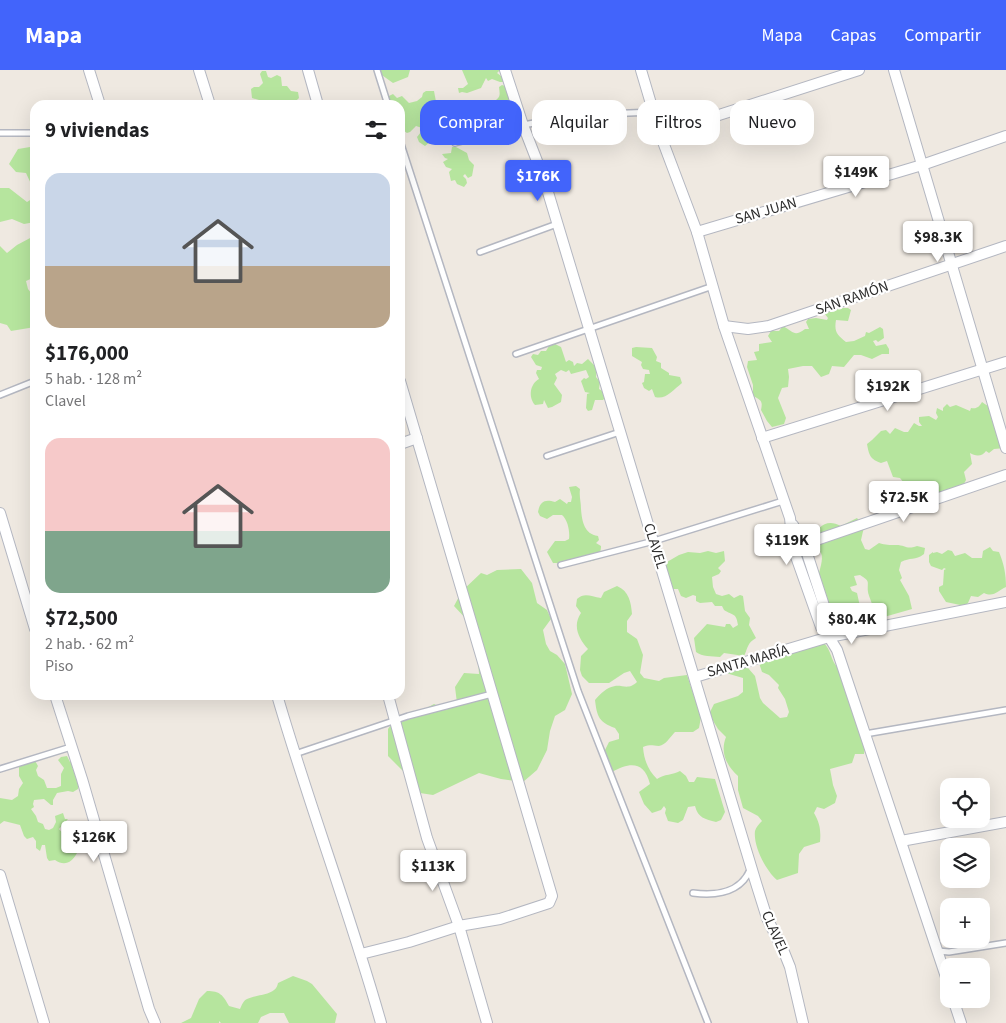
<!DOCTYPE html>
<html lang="es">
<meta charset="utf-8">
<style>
:root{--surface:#fff;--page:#f6f6f6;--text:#202124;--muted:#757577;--accent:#4264fb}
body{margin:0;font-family:"Source Sans 3",sans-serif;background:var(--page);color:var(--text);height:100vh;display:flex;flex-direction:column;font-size:19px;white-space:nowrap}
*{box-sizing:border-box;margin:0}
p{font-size:16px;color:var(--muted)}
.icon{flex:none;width:28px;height:28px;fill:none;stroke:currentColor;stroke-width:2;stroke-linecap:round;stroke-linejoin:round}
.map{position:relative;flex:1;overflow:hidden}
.side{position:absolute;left:30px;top:30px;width:375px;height:600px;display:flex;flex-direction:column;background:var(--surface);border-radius:15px;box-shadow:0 5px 20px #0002}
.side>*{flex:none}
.hud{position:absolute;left:420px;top:30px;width:475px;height:45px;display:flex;gap:10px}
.controls{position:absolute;left:940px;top:708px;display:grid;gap:10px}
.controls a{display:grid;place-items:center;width:50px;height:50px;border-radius:10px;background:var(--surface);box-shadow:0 5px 20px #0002;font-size:25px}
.price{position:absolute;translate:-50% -42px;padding:0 11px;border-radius:5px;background:#fff;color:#222;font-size:16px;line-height:32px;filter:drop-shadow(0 1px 2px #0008)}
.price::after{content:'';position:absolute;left:50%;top:30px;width:15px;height:11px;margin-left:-8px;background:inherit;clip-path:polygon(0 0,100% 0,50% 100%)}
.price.current{background:var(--accent);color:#fff}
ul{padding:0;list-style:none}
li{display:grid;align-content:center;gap:10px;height:265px;padding:0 15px}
li span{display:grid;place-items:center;height:155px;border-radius:15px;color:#555}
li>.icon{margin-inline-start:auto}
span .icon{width:90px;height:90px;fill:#fffc;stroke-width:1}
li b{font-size:21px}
h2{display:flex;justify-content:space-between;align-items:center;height:60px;padding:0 15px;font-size:21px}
.tag{padding:0 18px;border-radius:15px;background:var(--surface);box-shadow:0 5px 20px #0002;font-size:18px;line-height:45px}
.tag.current{background:var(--accent);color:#fff}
header{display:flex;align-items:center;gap:30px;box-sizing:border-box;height:70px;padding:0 25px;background:var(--accent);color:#fff}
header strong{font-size:24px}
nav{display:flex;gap:28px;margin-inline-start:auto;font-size:18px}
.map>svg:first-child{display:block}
.green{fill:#b6e59e}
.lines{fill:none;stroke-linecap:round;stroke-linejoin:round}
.lane-casing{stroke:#b4b7c1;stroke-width:8}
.street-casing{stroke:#b4b7c1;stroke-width:12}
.lane{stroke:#fff;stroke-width:5}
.street{stroke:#fff;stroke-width:10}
.labels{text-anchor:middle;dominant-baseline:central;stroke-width:4.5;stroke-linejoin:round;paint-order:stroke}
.street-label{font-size:15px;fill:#2e2e2e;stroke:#fff}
</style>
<header>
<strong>Mapa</strong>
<nav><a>Mapa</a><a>Capas</a><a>Compartir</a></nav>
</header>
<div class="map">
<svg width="1006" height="953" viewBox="0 0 1006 953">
<rect width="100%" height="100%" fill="#efe9e1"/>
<g class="green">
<path d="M377 0H410L408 7 393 13 379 3Z"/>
<path d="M462 0H500L497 3 505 9V12H500L492 9 488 11 486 8 481 18 467 23 462 22 459 23 458 18H463L468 14Z"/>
<path d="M262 1H266L268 7 271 8 277 5 281 7 282 16H287L291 21 298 22 299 28C293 35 288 30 281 32V35L274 33 270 35H260L259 30 252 28 251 19 254 17H259L263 13 260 4Z"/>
<path d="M502 15 505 16 506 21C512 26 511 36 509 43L505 45 502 41 496 42 492 36V33C501 27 500 26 499 17Z"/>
<path d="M426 21H434L437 37 442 44 444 42 440 35 442 32 448 35 450 34 455 36 460 44H470L471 48 478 51 480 55 475 58 469 57 472 64 465 67 461 64 460 66 447 73 441 69 435 68 425 76 419 72 417 67 421 62 428 63V60L416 56 410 62 407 63 400 58V35H386L385 28 393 24 397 28 402 26 409 33 417 31 422 27 423 23Z"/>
<path d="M30 77 35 81V152L24 154 12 149 0 152V118H9L27 132 35 127 32 116 26 103 16 102 9 94 18 79Z"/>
<path d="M452 77H456L467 83 469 90 474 95 472 106 468 108 465 104 463 106 466 109 467 113 464 117 457 114 455 110 451 111 449 102 452 99 446 97 443 92 448 89 445 88 442 84 451 83Z"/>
<path d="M32 167 35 169V207L26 211 28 219 35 228V257L11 261 7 255 0 253V176L7 183 17 175Z"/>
<path d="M841 236 843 238H848L851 240 848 251 836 250C834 262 837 265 846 272L854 271 865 266 866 262 869 263 880 257 883 259 884 268 878 272 876 270 873 271 876 276 886 274 889 279V284H882L872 289 861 285H854L844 297 832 296 829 304 821 307 812 296H803L788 299 789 307 788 317 782 318 778 328 786 348 784 354 772 357 767 351 761 340C763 331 761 330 753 326V315L747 297 748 291 757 290 754 282 759 281V274L772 272 768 266 771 261H779L783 256C794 262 794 267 805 259H809L806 252 808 249 816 248 827 250 828 248 824 243 826 240Z"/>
<path d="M555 274 561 277 566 292 569 290 573 292 574 296 577 293 582 294 588 289 597 298 596 307 600 312 599 319 604 322 605 328 603 330H595L592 340 588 341 586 338 587 324 590 323 585 322 581 311 584 308 586 309 589 307 586 300 571 304 569 300 566 302 561 300 555 304 557 308 554 314 562 325 561 332 552 337 548 338 544 330 543 334 535 335C528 327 530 314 539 309L536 303 537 300H541L542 297 536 295 531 287 533 284 538 285 541 281H546L549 276Z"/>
<path d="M636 277 652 278 657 287 656 291 661 293V298L669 303V305L680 307 682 313C673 320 666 330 655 327L652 319 649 321 644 318 642 313 644 312 645 304H650L649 300 643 299 641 295 642 292 632 286V278Z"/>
<path d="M982 332C988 337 991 336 996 340 1006 346 1004 368 1005 378L994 379 989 383 986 381C982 387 975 386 970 383L972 394 964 402 966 410 957 427 942 423 929 427 924 421H919L909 425 904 419V413L900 408 893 407 887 391 881 393C870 389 869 385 867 374L872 370 881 361 886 360 890 364 895 358 904 362H908L914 353 919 356H922L919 352V347L929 346 936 350 938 347 936 343 937 338 943 341V338L947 334 950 337 956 335 970 341 971 338C977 339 979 337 982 332Z"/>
<path d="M576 416 580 419C579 427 581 431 581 439 582 451 584 464 598 466L599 470 596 473 601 476C601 479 600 485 598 488 592 494 562 494 553 493L547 482 555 471H565L569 469C570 462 568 450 562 445H553L547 449 540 446 538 442C540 431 545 429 555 432L560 429 567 434 568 432H571L572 427 569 417Z"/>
<path d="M857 448 864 457 861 470 865 479 869 480 879 473C886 475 889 475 896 475 906 475 906 480 917 476L925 478 924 484C915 491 910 487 901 492L899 500 902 508 900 510 909 526 912 539 884 547 876 545C875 541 868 524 868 522 867 511 871 512 860 505L854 506 857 515 850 517 852 521 857 523 861 541 854 552 848 556 833 553 816 532 811 520V513L818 508C819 501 824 489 821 483 818 478 815 478 811 470 818 457 826 448 841 456Z"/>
<path d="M990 477 993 481 999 482C1004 494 1006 504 1006 517 998 520 994 528 984 523L978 527 971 526 968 533 965 536 946 532 939 521V517L943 515 944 500 946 499 944 498 942 500 931 496 929 492V485L933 482V483L937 482 942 484 948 480 952 481 955 486 965 483 972 488H982L983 481Z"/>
<path d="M708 481 716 483 724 481 725 491 718 498 721 501 719 504 712 507 713 517 716 524 722 526 729 524 734 528 740 525 743 526 745 541 750 548 749 555 756 568C747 573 748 578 744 586L724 583 720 587C712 586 702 587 696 582L694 568 707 554 725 557 726 554H730L733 558 738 555C736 542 733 546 724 540L722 536H715L712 532 700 533 696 531V526L693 525 686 528 681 526 678 519H672L666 496 667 492 679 485 688 482 700 483Z"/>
<path d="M521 499 532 513 537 533 547 540 551 549 543 560 546 574 550 581 557 585 565 594 572 624 565 640 555 646 550 661 547 680 537 700 523 712 501 709 479 703 433 725 420 723 409 716 408 706 388 686V659L396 648 423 640 434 634 446 640 457 633 455 617 464 603 479 604 478 589 468 551 454 536 462 521 481 503 487 505 497 500Z"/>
<path d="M617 516C629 521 631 532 632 544L627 551V562L637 569 643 585 640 603 644 608 659 611 664 608 687 605 701 647 699 658 693 662H675C670 667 666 675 659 676 652 676 652 674 643 677 644 690 648 700 657 709 664 704 673 705 680 701L686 706 689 712H694L697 707 715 709 725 742 721 750 716 752C705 749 698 748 695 736L688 737 683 750 678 753 668 751 665 743 666 739 664 736 661 740 652 743 644 734 639 722 650 714C644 691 630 692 612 702L604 682 609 672 619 669V664L615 658C599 652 597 647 595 630 600 624 607 617 615 616 623 615 629 620 637 612L630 601 624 603 609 613H589L582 606 580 600 581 586 588 579C579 569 572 556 581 543L576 536 577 529C585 522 591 527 601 528L604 522Z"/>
<path d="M823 572C832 580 830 591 839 599 845 617 868 667 864 684H855L852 693 830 699 833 715 837 726 835 733 824 739 817 737 814 743C820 753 821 761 820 772L804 777 799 784 798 803 777 810C766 801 753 776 755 761 756 757 759 754 762 751L758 746 743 738 738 720V706C726 695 720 682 726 667L718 659 709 644 714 634 738 626 743 622V608L719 601 736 592 748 598 755 606 760 628 763 633 780 648 787 647 789 642 785 629 778 618 779 615 769 605 762 602 759 593 764 588 790 573Z"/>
<path d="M67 686 70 692H73L72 698 77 701C76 708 79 713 78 719L73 722 68 721 57 723 53 730V735H51L44 729 34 730 33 734 34 737 31 739 36 746 38 752 43 754 45 759 49 760 53 758 56 752 55 746 63 743 65 749H68L59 759C62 763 67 765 72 765L77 755 82 754 86 759 84 762V772L76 773 74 777 77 783C72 792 65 797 55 790L49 791 47 788 45 775H42L40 781 36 778V771L33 767 27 769 24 766 20 755 4 751 0 754V728L12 730 18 726 19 719 23 713 19 706V695L34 689 38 696 36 700 38 706 44 710 47 718H56L61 716V704L64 698 58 690 61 687Z"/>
<path d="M293 906 307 911 312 914 337 944 335 953H289L284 943H270L261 947 258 953H221L219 951V953H165H181L191 948 199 929 207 921C220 921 223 925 229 936L240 939C242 935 243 931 247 929 257 924 276 926 278 913Z"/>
</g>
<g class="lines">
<g class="lane-casing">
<g id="lane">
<path d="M377 0 388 35"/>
<path d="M0 63H35"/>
<path d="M400 71 578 621 708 953"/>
<path d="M455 73 523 55 579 45 654 42"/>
<path d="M480 182 557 154"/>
<path d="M516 284 713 216"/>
<path d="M0 325 35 311"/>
<path d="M547 386 620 362"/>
<path d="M561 495 654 471 783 431"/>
<path d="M865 664 1006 640"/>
<path d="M295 684 408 646 492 624"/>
<path d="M0 699 71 677"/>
<path d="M693 823C717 826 740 823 750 800"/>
<path d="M938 881 949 882 1006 873"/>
</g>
</g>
<g class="street-casing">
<g id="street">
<path d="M89 0 100 35"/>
<path d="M199 0 210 35"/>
<path d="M308 0 318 35"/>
<path d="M505 0 523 55 544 109 756 813 767 848 784 882 790 897 803 953"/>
<path d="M641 0 660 64 697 162 724 256 790 448 793 478 821 557 829 567 837 580 949 916"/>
<path d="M894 0 1006 378"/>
<path d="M660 64 859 0"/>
<path d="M697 162 922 95 1006 66"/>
<path d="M724 256 748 259 769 256 1006 176"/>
<path d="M762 368 1006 292"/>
<path d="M400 374 417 368"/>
<path d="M0 443 35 559"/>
<path d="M793 455 804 474 829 551V567"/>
<path d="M793 478 1006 405"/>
<path d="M695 607 829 567 1006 532"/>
<path d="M55 625 82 709 149 939 155 953"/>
<path d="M277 625C309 735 350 843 381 953"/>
<path d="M388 625 427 768 459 856 500 849 549 833 552 826 400 311"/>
<path d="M901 771 1006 752"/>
<path d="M0 805 44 953"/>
<path d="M361 884 409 872 459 856 487 953"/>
<path d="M953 929 961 953"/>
</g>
</g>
<use href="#lane" class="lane"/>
<use href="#street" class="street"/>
</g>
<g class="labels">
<g class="street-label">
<text transform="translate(766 141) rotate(-16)">SAN JUAN</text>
<text transform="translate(852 228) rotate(-19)">SAN RAMÓN</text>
<text transform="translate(655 476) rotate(73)">CLAVEL</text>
<text transform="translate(748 591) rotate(-16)">SANTA MARÍA</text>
<text transform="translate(775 863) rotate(66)">CLAVEL</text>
</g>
</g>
</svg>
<div class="controls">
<a><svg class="icon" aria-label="locate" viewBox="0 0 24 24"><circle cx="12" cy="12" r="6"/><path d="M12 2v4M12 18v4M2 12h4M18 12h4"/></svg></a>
<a><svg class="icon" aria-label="layers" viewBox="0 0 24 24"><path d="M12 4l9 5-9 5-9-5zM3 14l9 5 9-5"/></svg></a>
<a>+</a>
<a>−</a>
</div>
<b class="price" style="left:856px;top:128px">$149K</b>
<b class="price current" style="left:538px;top:132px">$176K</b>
<b class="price" style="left:938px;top:193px">$98.3K</b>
<b class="price" style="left:888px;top:342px">$192K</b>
<b class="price" style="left:904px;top:453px">$72.5K</b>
<b class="price" style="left:787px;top:496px">$119K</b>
<b class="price" style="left:852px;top:575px">$80.4K</b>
<b class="price" style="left:94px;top:793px">$126K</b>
<b class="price" style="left:433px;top:822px">$113K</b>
<div class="hud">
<a class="tag current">Comprar</a>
<a class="tag">Alquilar</a>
<a class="tag">Filtros</a>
<a class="tag">Nuevo</a>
</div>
<section class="side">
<h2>9 viviendas<svg class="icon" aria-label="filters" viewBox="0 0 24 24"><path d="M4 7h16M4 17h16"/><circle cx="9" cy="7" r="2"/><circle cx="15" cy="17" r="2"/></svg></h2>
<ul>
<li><span style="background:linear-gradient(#c9d6e8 60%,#b9a48a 0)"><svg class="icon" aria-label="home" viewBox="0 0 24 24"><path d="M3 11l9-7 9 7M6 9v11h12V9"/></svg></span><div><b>$176,000</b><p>5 hab. · 128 m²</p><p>Clavel</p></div></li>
<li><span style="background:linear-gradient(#f6c9c9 60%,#7fa58c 0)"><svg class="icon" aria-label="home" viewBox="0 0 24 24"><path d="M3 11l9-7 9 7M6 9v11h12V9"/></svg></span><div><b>$72,500</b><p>2 hab. · 62 m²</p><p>Piso</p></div></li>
</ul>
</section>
</div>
